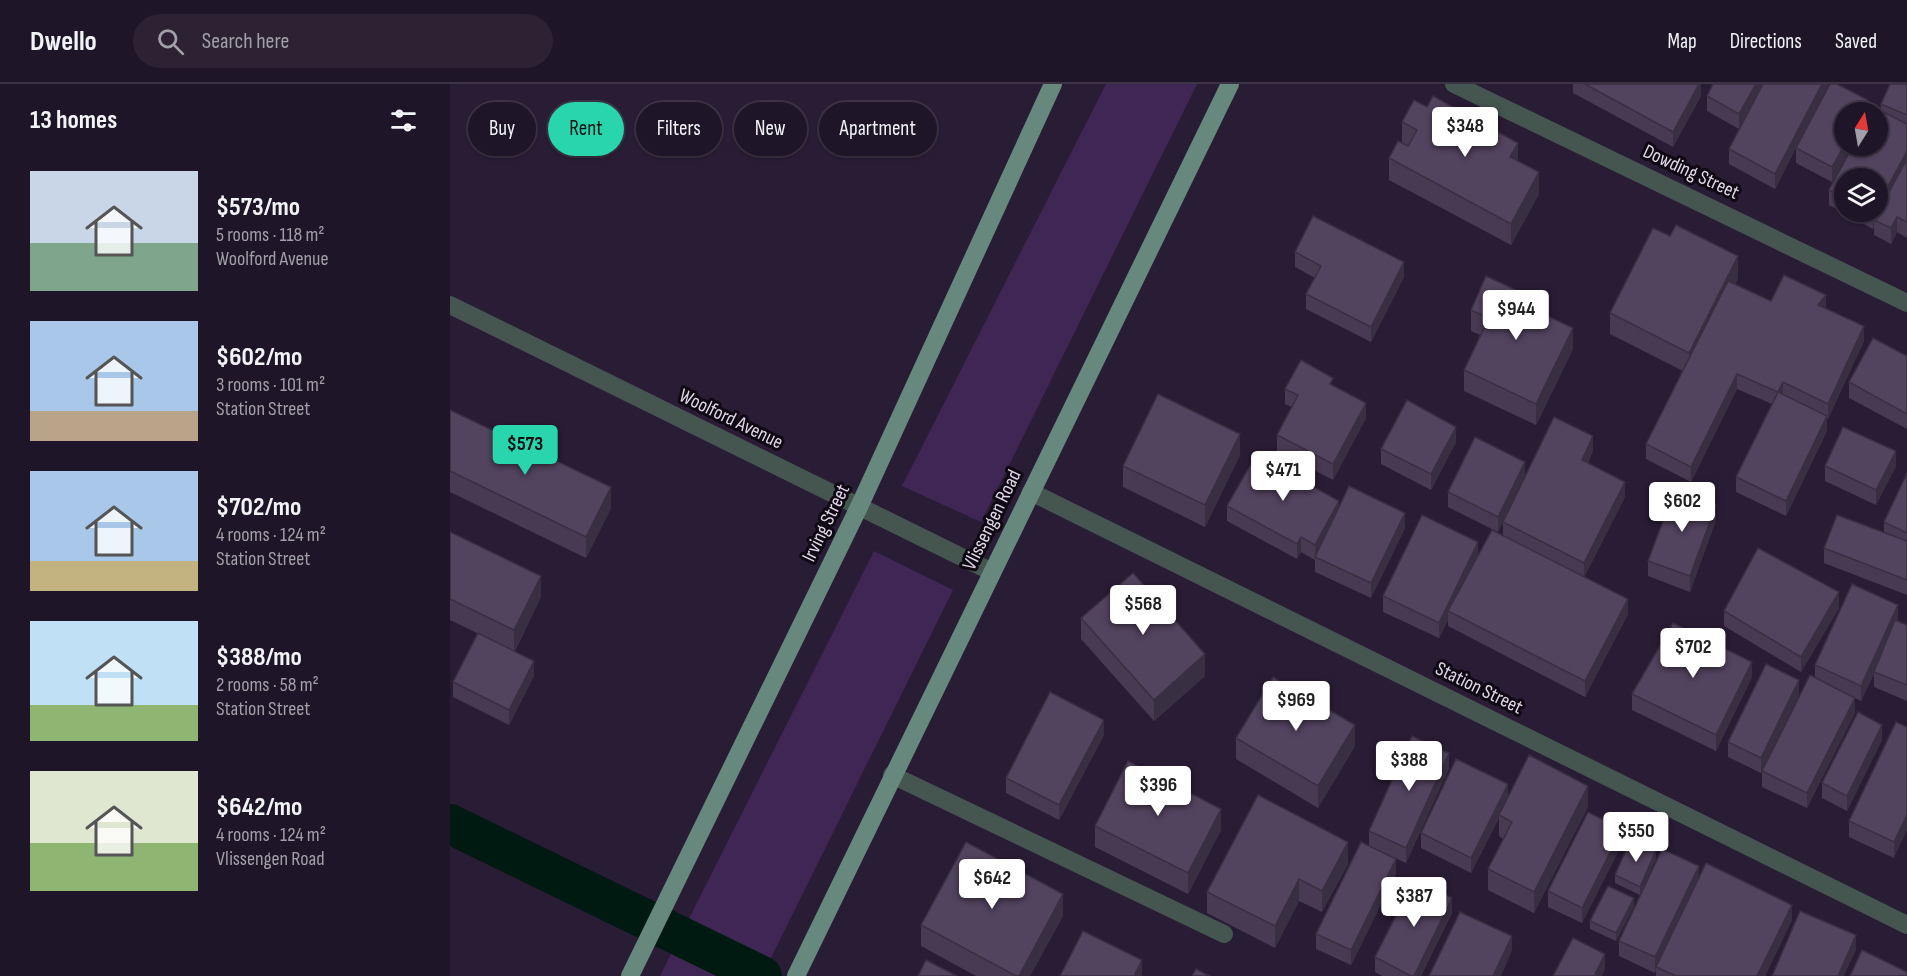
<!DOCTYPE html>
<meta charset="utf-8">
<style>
:root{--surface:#1f1528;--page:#2c2234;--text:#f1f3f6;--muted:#a19fa8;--line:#3c3445;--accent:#29d5ad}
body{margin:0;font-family:"Sofia Sans Condensed",sans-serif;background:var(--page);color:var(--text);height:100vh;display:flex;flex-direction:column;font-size:22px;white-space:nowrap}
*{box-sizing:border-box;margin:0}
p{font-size:20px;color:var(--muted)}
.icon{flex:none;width:33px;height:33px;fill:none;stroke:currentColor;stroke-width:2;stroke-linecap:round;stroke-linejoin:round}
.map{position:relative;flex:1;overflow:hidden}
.details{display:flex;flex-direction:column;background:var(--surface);width:450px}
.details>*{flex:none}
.hud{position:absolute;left:18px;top:18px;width:570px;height:54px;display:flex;gap:12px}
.needle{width:39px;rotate:11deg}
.controls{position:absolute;left:1384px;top:18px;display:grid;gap:12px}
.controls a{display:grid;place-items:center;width:54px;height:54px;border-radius:50%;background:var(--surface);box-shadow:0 2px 4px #0004,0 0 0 2px var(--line);font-size:30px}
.price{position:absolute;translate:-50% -51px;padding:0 14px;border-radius:6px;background:#fff;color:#222;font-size:20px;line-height:39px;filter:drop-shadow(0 2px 3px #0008)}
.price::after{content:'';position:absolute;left:50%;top:36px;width:18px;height:14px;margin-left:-9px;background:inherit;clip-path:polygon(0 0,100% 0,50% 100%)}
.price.active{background:var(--accent);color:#111}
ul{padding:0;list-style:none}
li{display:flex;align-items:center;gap:18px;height:150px;padding:0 30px}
li span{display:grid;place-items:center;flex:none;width:168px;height:120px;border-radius:0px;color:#555}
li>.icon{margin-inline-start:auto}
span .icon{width:72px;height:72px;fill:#fffc;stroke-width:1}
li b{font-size:26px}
h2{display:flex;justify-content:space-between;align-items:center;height:72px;padding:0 30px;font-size:26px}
.pill{padding:0 21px;border-radius:27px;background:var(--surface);box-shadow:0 2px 4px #0004,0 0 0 2px var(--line);font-size:21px;line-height:54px}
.pill.active{background:var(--accent);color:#111}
header{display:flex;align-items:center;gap:36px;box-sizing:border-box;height:84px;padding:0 30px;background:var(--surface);border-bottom:2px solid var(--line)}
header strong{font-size:28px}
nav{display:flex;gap:33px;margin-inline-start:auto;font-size:21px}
.search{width:420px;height:54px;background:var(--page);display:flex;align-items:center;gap:15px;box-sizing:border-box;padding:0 21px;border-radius:33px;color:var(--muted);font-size:22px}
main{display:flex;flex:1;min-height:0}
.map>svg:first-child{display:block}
.green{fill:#402655}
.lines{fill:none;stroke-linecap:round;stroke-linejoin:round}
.canal{stroke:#001a12;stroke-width:40}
.street{stroke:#455550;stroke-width:18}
.primary{stroke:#66887d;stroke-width:18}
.wall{fill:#473a52;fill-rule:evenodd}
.shaded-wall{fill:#392f42}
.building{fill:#52435f;stroke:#392f42;stroke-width:1.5}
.labels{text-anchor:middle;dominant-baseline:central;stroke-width:6;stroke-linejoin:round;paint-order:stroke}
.street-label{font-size:20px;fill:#dfd6e7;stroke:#0f0914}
</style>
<header>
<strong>Dwello</strong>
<div class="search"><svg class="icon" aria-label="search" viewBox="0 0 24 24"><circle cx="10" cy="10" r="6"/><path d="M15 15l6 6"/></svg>Search here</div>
<nav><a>Map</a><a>Directions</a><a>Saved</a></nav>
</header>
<main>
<section class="details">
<h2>13 homes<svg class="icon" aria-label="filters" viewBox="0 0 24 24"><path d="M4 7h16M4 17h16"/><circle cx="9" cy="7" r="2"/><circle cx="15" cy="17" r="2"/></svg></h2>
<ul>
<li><span style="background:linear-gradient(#c9d6e8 60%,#7fa58c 0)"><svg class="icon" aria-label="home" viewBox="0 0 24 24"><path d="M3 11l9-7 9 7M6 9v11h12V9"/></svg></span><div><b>$573/mo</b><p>5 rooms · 118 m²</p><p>Woolford Avenue</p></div></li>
<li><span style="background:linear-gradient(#a9c7e8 75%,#b9a48a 0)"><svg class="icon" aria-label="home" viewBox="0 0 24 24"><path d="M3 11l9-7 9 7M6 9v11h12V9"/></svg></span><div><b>$602/mo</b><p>3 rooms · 101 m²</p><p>Station Street</p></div></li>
<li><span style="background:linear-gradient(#a9c7e8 75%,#c2b280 0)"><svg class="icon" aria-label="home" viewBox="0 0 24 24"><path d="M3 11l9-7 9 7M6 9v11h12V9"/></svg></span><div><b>$702/mo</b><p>4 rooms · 124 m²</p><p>Station Street</p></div></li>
<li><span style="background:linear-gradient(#bfe0f5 70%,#8fb573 0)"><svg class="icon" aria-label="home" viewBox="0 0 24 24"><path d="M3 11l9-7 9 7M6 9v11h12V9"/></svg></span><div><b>$388/mo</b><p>2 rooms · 58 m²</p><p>Station Street</p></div></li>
<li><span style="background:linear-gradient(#dfe7d0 60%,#8fb573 0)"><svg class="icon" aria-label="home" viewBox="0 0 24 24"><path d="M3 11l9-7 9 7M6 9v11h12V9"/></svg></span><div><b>$642/mo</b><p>4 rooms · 124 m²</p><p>Vlissengen Road</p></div></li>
</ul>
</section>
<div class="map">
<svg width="1457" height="892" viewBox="0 0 1457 892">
<rect width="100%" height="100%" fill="#291c35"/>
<g class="green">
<path d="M656 0H747L531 438 452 402Z"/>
<path d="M424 467 503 506 312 892H210Z"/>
</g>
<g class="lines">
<path class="canal" d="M0 740 312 892"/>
<g class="street">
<path d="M1004 0 1457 219"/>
<path d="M0 221 542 488"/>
<path d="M581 408 1457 841"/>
<path d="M442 691 774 850"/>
</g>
<g class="primary">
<path d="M180 892 409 423 603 0"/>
<path d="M346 892 780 0"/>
</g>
</g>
<g class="wall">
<path d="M1123 0H1251V12L1223 63 1123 9Z"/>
<path d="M1457 0V154L1447 148 1441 160 1424 151V142L1423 145 1379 121V106L1431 27V20ZM1395 94 1428 128H1395Z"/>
<path d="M1257 12 1353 52 1418 28 1395 62H1402L1382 98 1346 79V64L1325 105 1279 80V65L1289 45 1257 27Z"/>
<path d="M952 38 1068 77 1089 110 1061 161 939 96V74L952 58Z"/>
<path d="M845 168 954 193 921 258 856 225V210L865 194 845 183Z"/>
<path d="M1288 194 1285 200 1321 217 1376 225 1414 257 1378 335 1377 334V347L1336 432 1286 408V393L1322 320 1287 305 1241 398 1196 375V360L1233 287 1160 250V229Z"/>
<path d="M1021 226 1094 230 1123 265 1086 341 1014 307V286L1030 251 1021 247Z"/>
<path d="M1457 272V345L1399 314V298Z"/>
<path d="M883 302 916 334 883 396 827 367V351L842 323 835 320V305Z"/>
<path d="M0 326 161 424 136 474 0 408Z"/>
<path d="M1006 358 981 406 931 380V365Z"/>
<path d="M1143 367 1138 379 1175 413 1134 493 1178 530 1135 613 998 542V536L989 554 933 528V512L1028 471 1053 451V438L1064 416 1048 448 998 423V408L1075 393Z"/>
<path d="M790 371 755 443 673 403V382Z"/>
<path d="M1375 382H1446L1426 421 1375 397Z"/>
<path d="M1457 389V511L1374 479V464L1434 448V438Z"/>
<path d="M777 422 889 424 955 444 921 514 865 488V474V476L851 468 847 475 777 437Z"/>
<path d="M1266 436 1240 508 1198 492V477Z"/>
<path d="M0 448 91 513 65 567 84 592 59 641 3 613V598L27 549 0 536Z"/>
<path d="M1389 524 1351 588 1274 542V527Z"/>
<path d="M631 534 755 592 704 637 631 555Z"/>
<path d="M1448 537 1457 541V617L1424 603V590L1411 617 1405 614V629L1357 724 1312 703V687L1365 594V581Z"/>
<path d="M1302 593 1266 667 1182 626V610Z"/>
<path d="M1349 611 1311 689 1278 673V658Z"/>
<path d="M1446 638 1444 774 1399 753V737Z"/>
<path d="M654 651 609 736 556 709V694Z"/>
<path d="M786 654 905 662 868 724 786 675Z"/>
<path d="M1432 656 1397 727 1372 714V699Z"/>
<path d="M999 684 956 779 939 771 946 790 901 881 866 865V850L919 761V747Z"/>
<path d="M1058 713 1138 723 1084 829 1038 806V785L1053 755 1049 752V734L1021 789 971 764V749Z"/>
<path d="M645 742 771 746 738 810 645 763Z"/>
<path d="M1172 760 1132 839 1098 823V807Z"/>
<path d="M1206 774 1190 811 1165 799V791Z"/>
<path d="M898 780 872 828 849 817 825 864 757 829V808Z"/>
<path d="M1249 795 1342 836 1315 892H1206V886L1205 889 1169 872V857Z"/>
<path d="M1184 822 1166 857 1140 845V837Z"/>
<path d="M1002 829 971 892H932L925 888V873Z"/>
<path d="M613 832 580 892H526L471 862V841Z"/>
</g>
<g class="shaded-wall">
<path d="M1249 0H1251V12L1223 63V48Z"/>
<path d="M1306 0H1315L1289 45V30Z"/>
<path d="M1372 0H1379L1325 105V90Z"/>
<path d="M1418 16V28H1412Z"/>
<path d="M1068 59V80L1060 73Z"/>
<path d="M1395 60V62H1402L1382 98V83Z"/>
<path d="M1457 67V82L1424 136V142L1423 145V130L1424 128H1428V121Z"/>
<path d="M1089 88V110L1061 161V140Z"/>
<path d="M1447 133V148L1441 160V144Z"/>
<path d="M1288 172V194L1239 290V269Z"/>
<path d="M954 178V193L921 258V243Z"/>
<path d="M1376 211V226L1368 221Z"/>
<path d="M1094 219V241L1089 228Z"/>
<path d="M1414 242V257L1378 335V320Z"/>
<path d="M1123 244V265L1086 341V320Z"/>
<path d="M1287 290V305L1241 398V383Z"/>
<path d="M1333 298V314L1328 308Z"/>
<path d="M916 319V334L883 396V380Z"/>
<path d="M1377 332V347L1336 432V417Z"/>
<path d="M1006 343V358L981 406V390Z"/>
<path d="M790 350V371L755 443V421Z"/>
<path d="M1143 352V367L1132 391V376Z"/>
<path d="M1446 367V382L1426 421V406Z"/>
<path d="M1075 378V393L1048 448V433Z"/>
<path d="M1175 398V413L1134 494V479Z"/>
<path d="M161 403V424L136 474V453Z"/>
<path d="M889 417V432L865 476V461Z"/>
<path d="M1266 421V436L1240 508V492Z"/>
<path d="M955 429V444L921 514V499Z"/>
<path d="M851 453V468L847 475V460Z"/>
<path d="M1028 458V473L998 527V536L989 554V539Z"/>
<path d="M91 492V513L64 567V546Z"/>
<path d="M1389 508V524L1351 588V573Z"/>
<path d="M1178 515V530L1135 613V597Z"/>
<path d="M1448 521V537L1425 588H1424V590L1411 617V602Z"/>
<path d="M755 570V592L704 637V616Z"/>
<path d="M84 577V592L59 641V626Z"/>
<path d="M1302 578V593L1266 667V651Z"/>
<path d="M1349 596V611L1311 689V674Z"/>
<path d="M1405 614V629L1357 724V709Z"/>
<path d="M654 636V651L609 736V721Z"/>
<path d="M905 641V662L868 724V702Z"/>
<path d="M1432 641V656L1397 727V712Z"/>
<path d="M999 669V684L956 779V764Z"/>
<path d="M1058 700V715L1049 731V734L1021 789V774Z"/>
<path d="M1138 702V723L1084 829V808Z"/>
<path d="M771 725V746L738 810V789Z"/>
<path d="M1457 731V746L1444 774V758Z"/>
<path d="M1172 745V760L1132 839V824Z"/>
<path d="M898 758V780L872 828V807Z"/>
<path d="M1206 766V774L1190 811V803Z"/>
<path d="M946 775V790L901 881V866Z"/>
<path d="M1249 782V797L1206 883 1205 889V873Z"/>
<path d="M849 795V817L825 864V842Z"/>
<path d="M613 810V832L580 892H569Z"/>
<path d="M1002 814V829L971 892H964Z"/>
<path d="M1184 814V822L1166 857V849Z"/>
<path d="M1342 821V836L1315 892H1307Z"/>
<path d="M1406 851V866L1394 892H1388Z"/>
<path d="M1062 852V867L1051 892H1043Z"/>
<path d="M1155 870V885L1152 892H1145V890Z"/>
<path d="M692 876V892H684Z"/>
</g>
<g class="building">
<path d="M1135 0H1249L1223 48Z"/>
<path d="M1263 0H1306L1289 30 1257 12Z"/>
<path d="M1313 0H1372L1325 90 1279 65Z"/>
<path d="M1380 0H1387L1418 16 1412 28H1395V60L1382 83 1346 64Z"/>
<path d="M1440 0H1457V31L1431 20Z"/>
<path d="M983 12 1068 59 1060 73 1089 88 1061 140 939 74 948 57 958 62 967 46 952 38 964 16 977 23Z"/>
<path d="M1424 23 1457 40V67L1428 121V94H1395V114L1379 106 1403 62H1428V28H1421Z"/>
<path d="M1457 75V138L1447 133 1441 144 1424 136Z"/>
<path d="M863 132 954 178 921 243 856 210 871 182 845 168Z"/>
<path d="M1226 141 1288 172 1239 269 1160 229 1203 144 1220 152Z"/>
<path d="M1334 191 1376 211 1368 221 1414 242 1378 320 1333 298 1328 308 1377 332 1336 417 1286 393 1328 308 1287 290 1241 383 1196 360 1278 197 1321 217Z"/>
<path d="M1036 192 1094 219 1089 228 1123 244 1086 320 1014 286 1039 234 1021 226Z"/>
<path d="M1423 254 1457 272V330L1399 298Z"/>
<path d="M851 276 883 294 880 300 916 319 883 380 827 351 848 311 835 305Z"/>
<path d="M708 310 790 350 755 421 673 382Z"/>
<path d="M957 316 1006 343 981 390 931 365Z"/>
<path d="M0 326 161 403 136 453 0 387Z"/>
<path d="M1104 333 1143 352 1132 376 1175 398 1134 479 1053 438Z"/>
<path d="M1393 343 1446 367 1426 406 1375 382Z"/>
<path d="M1025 353 1075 378 1048 433 998 408Z"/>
<path d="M806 371 889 417 865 461 851 453 847 460 777 422Z"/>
<path d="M1457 389V449L1434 438Z"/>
<path d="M899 402 955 429 921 499 865 473Z"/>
<path d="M1225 405 1266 421 1240 492 1198 477Z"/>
<path d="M972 431 1028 458 989 539 933 512Z"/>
<path d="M1387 431 1457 457V496L1374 464Z"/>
<path d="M1042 446 1178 515 1135 597 998 527Z"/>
<path d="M0 448 91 492 64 546 0 515Z"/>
<path d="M1308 464 1389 508 1351 573 1274 527Z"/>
<path d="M683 489 755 570 704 616 631 534Z"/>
<path d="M1402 500 1448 521 1411 602 1365 581Z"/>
<path d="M1445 536 1457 541V601L1424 588Z"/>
<path d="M1223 539 1302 578 1266 651 1182 610Z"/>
<path d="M28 549 84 577 59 626 3 598Z"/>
<path d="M1316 580 1349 596 1311 674 1278 658Z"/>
<path d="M1360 591 1405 614 1357 709 1312 687Z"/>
<path d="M823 593 905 641 868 702 786 654Z"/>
<path d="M600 608 654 636 609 721 556 694Z"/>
<path d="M1408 628 1432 641 1397 712 1372 699Z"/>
<path d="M1446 638 1457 643V731L1444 758 1399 737Z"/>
<path d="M962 652 999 669 956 764 919 747Z"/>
<path d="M1079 671 1138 702 1084 808 1038 785 1062 738 1049 731Z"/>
<path d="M1006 675 1058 700 1021 774 971 749Z"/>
<path d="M678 677 771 725 738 789 645 742Z"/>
<path d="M808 711 898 758 872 807 849 795 825 842 757 808Z"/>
<path d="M1138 728 1172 745 1132 824 1098 807Z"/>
<path d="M1181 755 1206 766 1190 803 1165 791Z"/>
<path d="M516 758 613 810 569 892H566L471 841Z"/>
<path d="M911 758 946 775 901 866 866 850Z"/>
<path d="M1212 765 1249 782 1205 873 1169 857Z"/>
<path d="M1256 779 1342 821 1307 892H1226L1206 883Z"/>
<path d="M965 794 1002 814 964 892H961L925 873Z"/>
<path d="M1158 802 1184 814 1166 849 1140 837Z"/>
<path d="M1350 827 1406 851 1388 892H1322Z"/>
<path d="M1010 828 1062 852 1043 892H979Z"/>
<path d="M633 847 692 876 684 892H610Z"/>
<path d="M1123 854 1155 870 1145 890 1148 892H1103Z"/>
<path d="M1412 866 1457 888V892H1400Z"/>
<path d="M476 876 507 892H468Z"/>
<path d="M746 885 760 892H742Z"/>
</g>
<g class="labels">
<g class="street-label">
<text transform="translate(1241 88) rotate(25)">Dowding Street</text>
<text transform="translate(281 335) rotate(26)">Woolford Avenue</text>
<text transform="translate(542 436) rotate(-64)">Vlissengen Road</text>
<text transform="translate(376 439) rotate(-64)">Irving Street</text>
<text transform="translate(1029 604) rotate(26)">Station Street</text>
</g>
</g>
</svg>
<div class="controls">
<a><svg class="needle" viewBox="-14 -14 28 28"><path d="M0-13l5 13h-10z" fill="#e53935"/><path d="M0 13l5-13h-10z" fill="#a19fa8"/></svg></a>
<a><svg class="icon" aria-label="layers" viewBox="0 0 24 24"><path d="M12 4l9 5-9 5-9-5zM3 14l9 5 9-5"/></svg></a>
</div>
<b class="price" style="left:1015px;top:74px">$348</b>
<b class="price" style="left:1066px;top:257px">$944</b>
<b class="price active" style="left:75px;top:392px">$573</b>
<b class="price" style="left:833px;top:418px">$471</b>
<b class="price" style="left:1232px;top:449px">$602</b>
<b class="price" style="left:693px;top:552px">$568</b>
<b class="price" style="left:1243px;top:595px">$702</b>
<b class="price" style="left:846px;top:648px">$969</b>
<b class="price" style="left:959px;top:708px">$388</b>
<b class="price" style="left:708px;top:733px">$396</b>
<b class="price" style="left:1186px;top:779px">$550</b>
<b class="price" style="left:542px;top:826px">$642</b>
<b class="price" style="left:964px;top:844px">$387</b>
<div class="hud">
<a class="pill">Buy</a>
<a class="pill active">Rent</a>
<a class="pill">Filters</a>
<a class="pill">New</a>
<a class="pill">Apartment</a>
</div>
</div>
</main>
